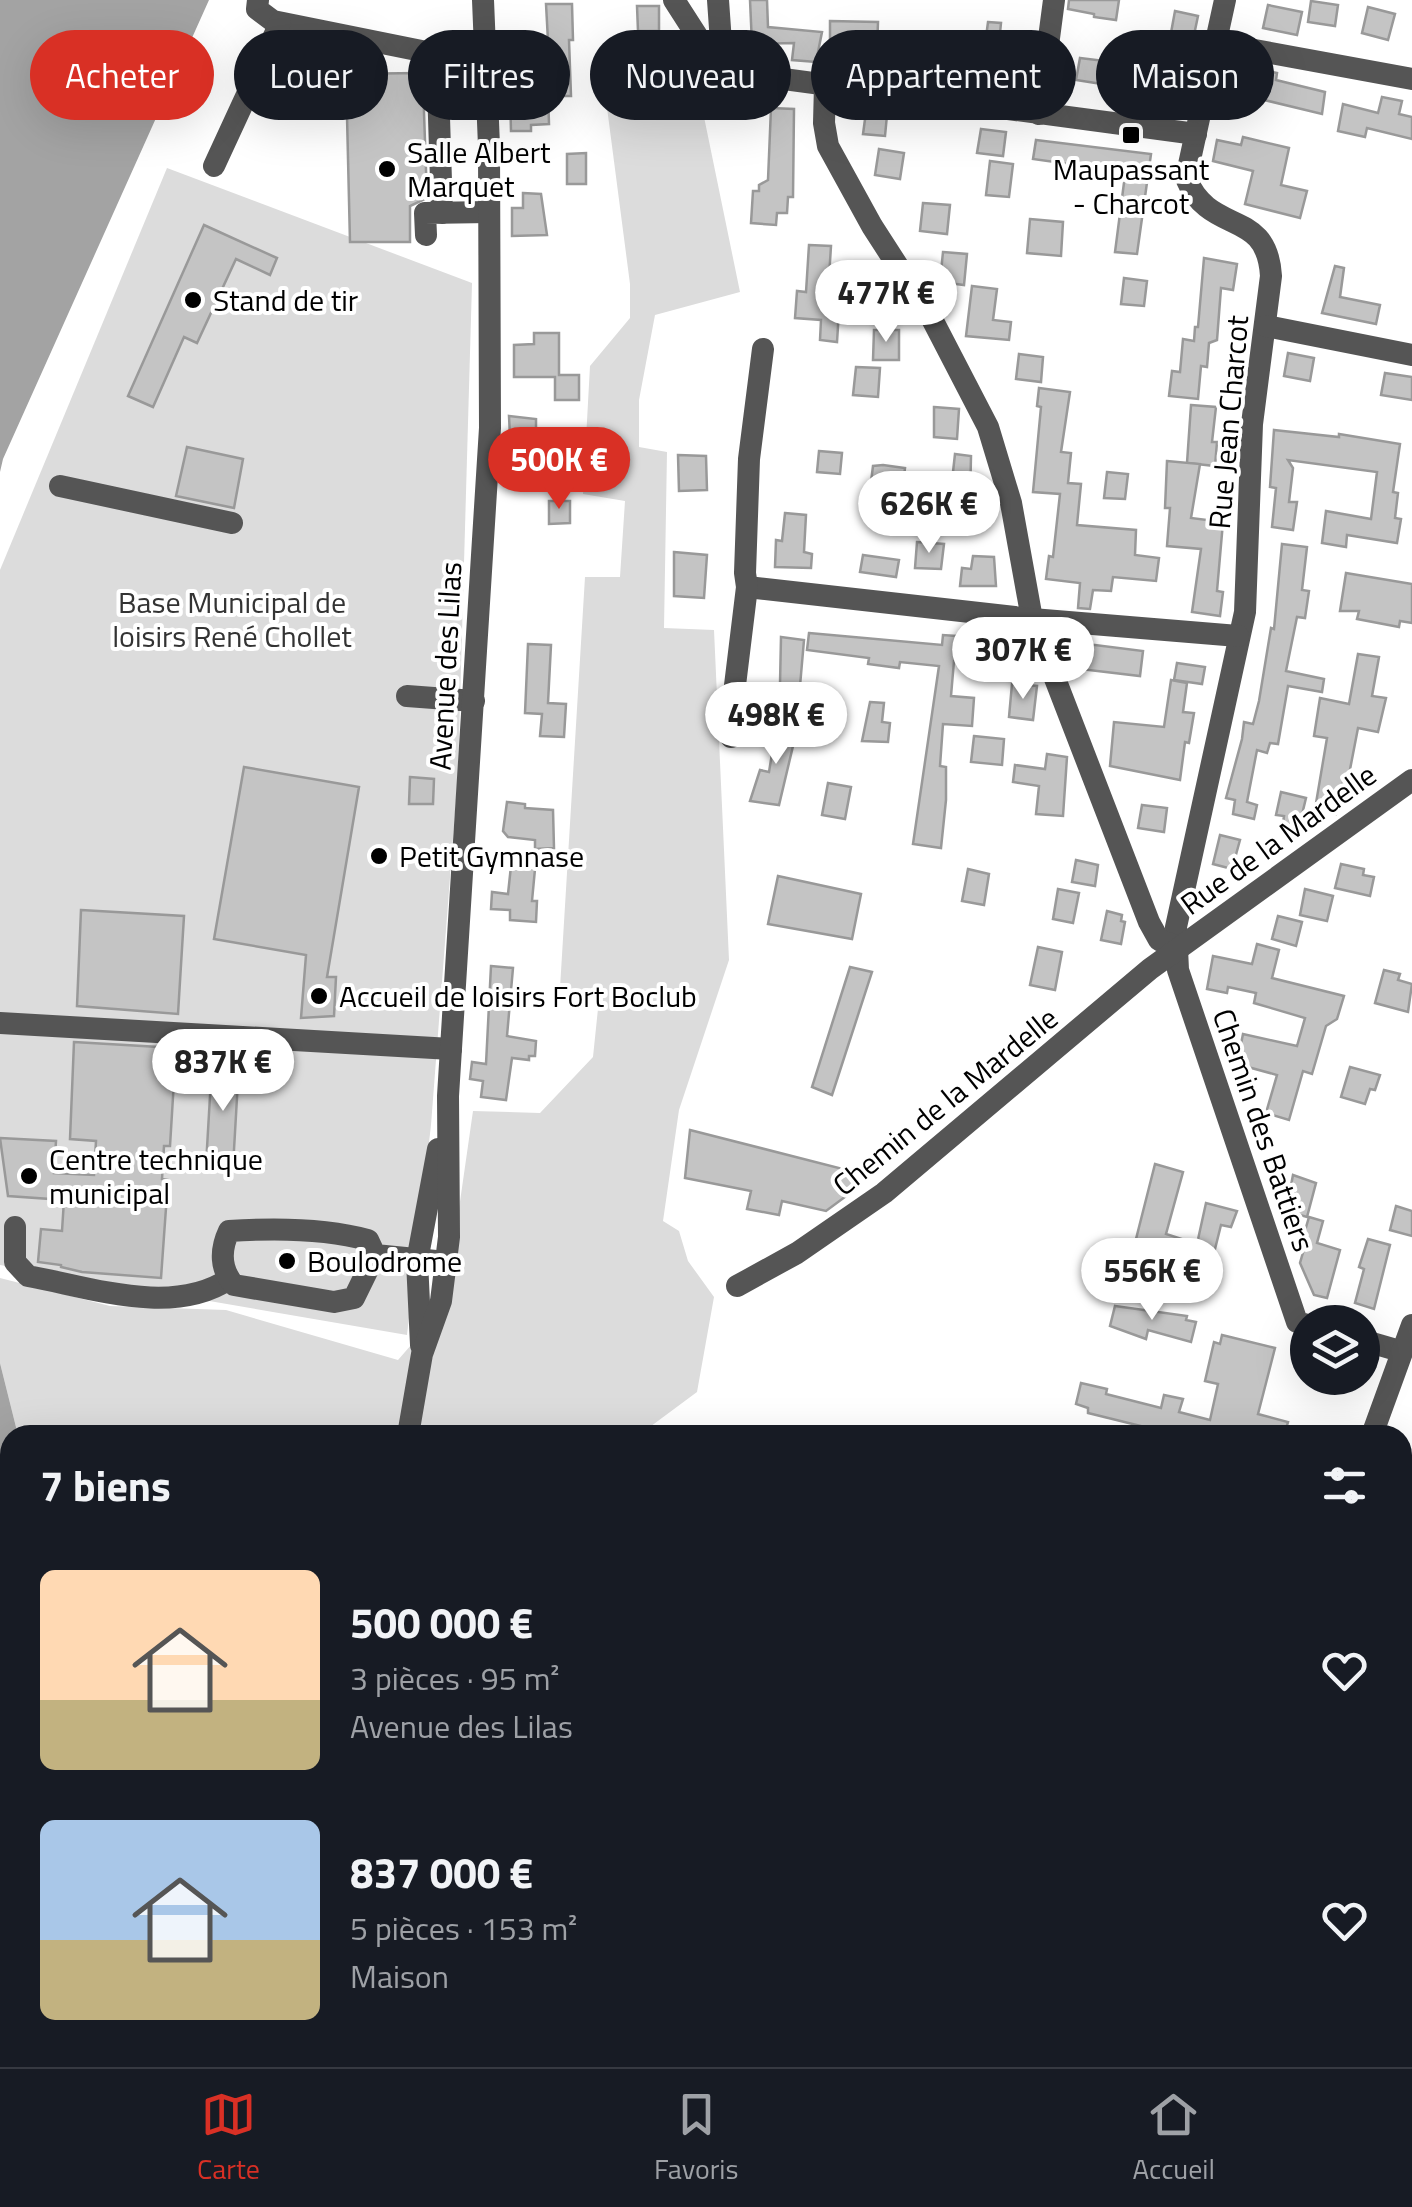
<!DOCTYPE html>
<html lang="fr">
<meta charset="utf-8">
<style>
:root{--surface:#171b24;--page:#20242c;--text:#f1f3f6;--muted:#9ea1a6;--line:#363941;--accent:#d93025}
body{margin:0;font-family:"Titillium Web",sans-serif;background:var(--page);color:var(--text);height:100vh;display:flex;flex-direction:column;font-size:38px;white-space:nowrap}
*{box-sizing:border-box;margin:0}
p{font-size:32px;color:var(--muted)}
.icon{flex:none;width:55px;height:55px;fill:none;stroke:currentColor;stroke-width:2;stroke-linecap:round;stroke-linejoin:round}
.map{position:relative;flex:1;overflow:hidden}
.drawer{position:absolute;left:0px;top:1425px;width:1412px;height:642px;display:flex;flex-direction:column;background:var(--surface);border-radius:30px 30px 0 0;box-shadow:0 10px 40px #0002}
.drawer>*{flex:none}
.guide{position:absolute;left:30px;top:30px;width:1352px;height:90px;display:flex;gap:20px}
.buttons{position:absolute;left:1290px;top:1305px;display:grid;gap:20px}
.buttons a{display:grid;place-items:center;width:90px;height:90px;border-radius:50%;background:var(--surface);box-shadow:0 10px 40px #0002;font-size:50px}
.price{position:absolute;translate:-50% -85px;padding:0 22px;border-radius:35px;background:#fff;color:#222;font-size:32px;line-height:65px;filter:drop-shadow(0 2px 5px #0008)}
.price::after{content:'';position:absolute;left:50%;top:60px;width:30px;height:22px;margin-left:-15px;background:inherit;clip-path:polygon(0 0,100% 0,50% 100%)}
.price.active{background:var(--accent);color:#fff}
ul{padding:0;list-style:none}
li{display:flex;align-items:center;gap:30px;height:250px;padding:0 40px}
li span{display:grid;place-items:center;flex:none;width:280px;height:200px;border-radius:15px;color:#555}
li>.icon{margin-inline-start:auto}
span .icon{width:120px;height:120px;fill:#fffc;stroke-width:1}
li b{font-size:42px}
h2{display:flex;justify-content:space-between;align-items:center;height:120px;padding:0 40px;font-size:42px}
.tag{padding:0 35px;border-radius:45px;background:var(--surface);box-shadow:0 10px 40px #0002;font-size:35px;line-height:90px}
.tag.active{background:var(--accent);color:#fff}
.menu{display:flex;justify-content:space-around;align-items:center;height:140px;border-top:2px solid var(--line);background:var(--surface);font-size:28px;color:var(--muted)}
.menu a{display:grid;justify-items:center;gap:5px}
.menu .active{color:var(--accent)}
.map>svg:first-child{display:block}
.green{fill:#dcdcdc}
.water{fill:#a3a3a3}
.building{fill:#c4c4c4;stroke:#999;stroke-width:2.5}
.lines{fill:none;stroke-linecap:round;stroke-linejoin:round}
.minor{stroke:#555;stroke-width:22}
.poi-dot{fill:#000;stroke:#fff;stroke-width:4}
.labels{text-anchor:middle;dominant-baseline:central;stroke-width:8;stroke-linejoin:round;paint-order:stroke}
.poi-label{font-size:30px;fill:#000;stroke:#fff;text-anchor:start}
.street-label{font-size:30px;fill:#000;stroke:#fff}
.park-label{font-size:30px;fill:#333;stroke:#fff}
</style>
<div class="map">
<svg width="1412" height="2067" viewBox="0 0 1412 2067">
<rect width="100%" height="100%" fill="#fff"/>
<g class="green">
<path d="M606 100 703 112 740 292 655 315 639 400V447L667 452 664 628 714 630 729 960 679 1110 663 1221 679 1231 688 1261 714 1297 697 1392 639 1435H18L0 1363V1278L110 1306 226 1310 398 1360 445 1306 473 1111 540 1113 593 1057 599 999 560 988 585 577H620L625 501 583 494 590 366 630 318V284Z"/>
<path d="M167 168 472 283 458 773 431 1125 407 1335 0 1265V570Z"/>
<path d="M10 1752V2058H68L64 2067H0V1816Z"/>
<path d="M269 2058H536L535 2067H266Z"/>
</g>
<g class="water">
<path d="M0 0H209L3 459 0 472Z"/>
<path d="M0 1363 18 1435H10V1752L0 1816Z"/>
</g>
<g class="building">
<path d="M750 0H767L768 27 822 32 816 62 792 60 794 43 752 44Z"/>
<path d="M1069 0H1119L1116 20 1094 17V14L1068 9Z"/>
<path d="M1311 1 1338 5 1335 26 1308 22Z"/>
<path d="M546 4H572L573 40H569L571 96H551Z"/>
<path d="M1268 5 1302 12 1297 35 1263 28Z"/>
<path d="M637 6H659V31H638Z"/>
<path d="M1368 7 1395 14 1388 40 1362 33Z"/>
<path d="M1175 11 1198 16 1190 54 1168 49Z"/>
<path d="M830 21 878 22 877 50 853 49V41L830 40Z"/>
<path d="M988 22 1001 23 999 43 1013 45 1010 63 997 62 995 76 981 75Z"/>
<path d="M1080 58 1105 61 1102 84 1076 80Z"/>
<path d="M1138 62 1176 68 1173 89 1135 85Z"/>
<path d="M683 66 700 67V76H706V98H684Z"/>
<path d="M1259 69 1277 73 1276 80 1325 92 1322 114 1252 97 1249 109 1235 106 1236 100 1228 98 1233 74 1256 79Z"/>
<path d="M417 73 418 84H423L427 198 410 206V242H350L346 74Z"/>
<path d="M548 92 549 124 531 125V131H511L510 93Z"/>
<path d="M1382 97 1402 101 1399 114 1412 117V139L1367 128 1365 137 1338 131 1343 104 1378 113Z"/>
<path d="M771 108 794 109 793 197H788L787 213H777L776 225 751 223 753 191H759V185L768 180Z"/>
<path d="M866 112 887 115 885 136 863 134Z"/>
<path d="M981 129 1006 132 1003 156 977 153Z"/>
<path d="M1243 137 1289 148 1281 185 1307 191 1300 218 1245 204 1253 171 1213 161 1217 140 1241 145Z"/>
<path d="M1036 140 1151 154 1137 254 1115 252 1125 175H1119V171L1033 159Z"/>
<path d="M879 149 904 153 900 179 875 175Z"/>
<path d="M586 153V184H567V154Z"/>
<path d="M990 161 1013 164 1009 197 986 195Z"/>
<path d="M523 193 541 194 547 235 512 236V208H523Z"/>
<path d="M923 203 950 205 947 234 920 231Z"/>
<path d="M1030 219 1063 222 1061 256 1027 253Z"/>
<path d="M204 225 277 258 270 275 236 259 197 343 184 337 153 407 128 396Z"/>
<path d="M809 245 831 246 828 293 840 294 837 342 820 340 821 320 795 318 797 291 806 292Z"/>
<path d="M943 252 967 254 964 285 940 282Z"/>
<path d="M1204 258 1237 264 1233 290 1221 288 1217 340 1209 343 1207 367 1201 366 1198 399 1169 396 1172 371 1180 372 1183 339 1194 341 1195 327H1198Z"/>
<path d="M1335 266 1344 268 1340 297 1380 305 1376 324 1322 313Z"/>
<path d="M1124 278 1147 281 1144 306 1121 304Z"/>
<path d="M972 286 997 289 993 320 1011 322 1009 340 966 336Z"/>
<path d="M874 330H899V360H873Z"/>
<path d="M534 333H559V375H579V400H555V377H514V345L534 344Z"/>
<path d="M1288 353 1314 358 1310 381 1284 376Z"/>
<path d="M1019 354 1043 357 1041 382 1016 379Z"/>
<path d="M856 367 880 368 878 397 853 395Z"/>
<path d="M1385 373 1412 377V400L1381 395Z"/>
<path d="M1039 388 1070 392 1061 452 1071 453 1068 483 1081 484 1077 525 1136 530 1135 555 1159 558 1156 581 1113 577 1111 591 1093 590 1090 609 1078 608 1080 583 1046 579 1049 556 1053 557 1060 494 1033 492 1041 407 1037 406Z"/>
<path d="M1191 405 1216 407 1212 442H1217L1215 466 1187 463Z"/>
<path d="M934 407 959 409 957 439 934 437Z"/>
<path d="M509 416 536 419V457L511 458Z"/>
<path d="M1274 430 1339 437V434L1400 444 1393 492 1398 493 1395 518 1401 519 1397 543 1347 535 1346 547 1322 543 1326 511 1371 519 1377 472 1288 460 1293 468 1289 502H1297L1293 530 1272 527 1276 488 1270 487Z"/>
<path d="M187 447 243 459 234 508 176 496Z"/>
<path d="M819 451 842 453 840 474 817 472Z"/>
<path d="M536 454 560 455V484H537Z"/>
<path d="M955 454 971 456 970 501 950 499Z"/>
<path d="M678 455 706 456 707 490 679 491Z"/>
<path d="M1167 461 1200 464 1191 518 1223 522 1217 591 1223 592 1220 616 1192 612 1201 549 1167 546 1170 508H1165Z"/>
<path d="M883 465 905 468 902 494 870 490 873 466Z"/>
<path d="M1107 472 1128 474 1125 499 1104 498Z"/>
<path d="M549 501H570V523L549 524Z"/>
<path d="M785 513 806 515 804 552 812 554 811 568 775 567 776 540 782 541Z"/>
<path d="M917 542 944 544 941 569 915 568Z"/>
<path d="M1282 544 1307 547 1302 590 1309 591 1305 618 1297 617 1286 671 1324 679 1322 692 1288 686 1278 744 1270 743 1267 753 1257 750 1247 802 1257 805 1254 819 1233 814 1235 800 1226 798 1242 739 1244 722 1253 724 1259 701 1271 628 1274 629Z"/>
<path d="M674 552 707 555 704 598 674 596Z"/>
<path d="M863 555 899 560 896 577 860 572Z"/>
<path d="M973 556 994 557 996 586H960L962 568 971 569Z"/>
<path d="M1346 573 1412 584V623L1400 621 1399 627 1357 619 1359 611H1340Z"/>
<path d="M809 633 942 645 943 635 956 636V646L976 649 977 637 1017 641 1014 666 954 661 951 696 974 698 972 726 943 724 940 766 946 767V800L941 848 913 844 939 666 900 662 899 668 868 664 869 658 807 650Z"/>
<path d="M781 637 804 640 800 686 780 684Z"/>
<path d="M1071 642 1143 651 1140 676 1080 669 1081 663 1068 661Z"/>
<path d="M528 644 551 645 548 703 566 704 564 737 540 736 542 714 525 713Z"/>
<path d="M1358 654 1379 657 1372 696 1386 698 1378 732 1358 728 1347 785 1342 784 1336 814 1315 809 1327 738 1314 736 1320 698 1349 704Z"/>
<path d="M1177 663 1205 667 1202 684 1174 680Z"/>
<path d="M1171 680 1187 683 1183 712 1194 713 1189 743 1185 742 1180 780 1110 766 1114 722 1164 727Z"/>
<path d="M1012 684 1037 686 1033 720 1009 717Z"/>
<path d="M808 702 829 704 826 737 804 734Z"/>
<path d="M870 702 884 703 882 722 890 723 888 742 862 741Z"/>
<path d="M777 723 798 725 779 805 750 801 760 770 769 772Z"/>
<path d="M974 736 1004 739 1002 765 971 762Z"/>
<path d="M1047 754 1067 757 1063 816 1036 814 1039 786 1013 782 1015 765 1045 769Z"/>
<path d="M244 767 359 787 327 977H336L334 1016 301 1018 306 955 214 939Z"/>
<path d="M410 777 434 779 433 804H409Z"/>
<path d="M828 783 851 787 845 819 822 815Z"/>
<path d="M1281 792 1306 798 1299 827 1283 823 1284 816 1276 815Z"/>
<path d="M507 802 525 804V808L553 810 554 848 535 849V840L508 837 503 831Z"/>
<path d="M1142 805 1167 808 1164 832 1138 828Z"/>
<path d="M1220 835 1240 840 1232 869 1213 864Z"/>
<path d="M1076 860 1098 865 1095 886 1072 882Z"/>
<path d="M1341 864 1364 869 1363 875 1374 877 1370 896 1335 888Z"/>
<path d="M511 866 535 869 532 901H537L536 922 510 920V910L491 909 492 892 508 894Z"/>
<path d="M968 869 989 874 984 905 962 901Z"/>
<path d="M778 876 861 894 852 939 768 924Z"/>
<path d="M1058 889 1079 893 1073 923 1053 919Z"/>
<path d="M1305 889 1333 896 1327 921 1300 915Z"/>
<path d="M81 910 184 916 178 1014 77 1006Z"/>
<path d="M1107 911 1122 915 1121 921 1125 922 1121 944 1101 940Z"/>
<path d="M1278 916 1302 922 1296 946 1272 939Z"/>
<path d="M1257 944 1279 950 1272 978 1344 996 1337 1019 1326 1026 1312 1074 1303 1071 1289 1120 1266 1113 1277 1075 1237 1064 1243 1034 1297 1046 1305 1018 1254 1003 1256 993 1228 987 1227 993 1207 989 1213 956 1252 964Z"/>
<path d="M1038 947 1062 952 1055 990 1030 985Z"/>
<path d="M491 966 513 968 507 1036 536 1041 535 1056H529V1060L512 1058 506 1100 481 1097 483 1081 470 1079 472 1062 486 1064Z"/>
<path d="M850 967 872 972 832 1095 812 1087Z"/>
<path d="M1384 970 1400 974 1398 980 1412 984 1408 1012 1375 1003Z"/>
<path d="M74 1042 176 1048 170 1146H164L162 1179 168 1180 161 1278 82 1272 61 1267V1265L38 1262 41 1229 62 1231 64 1200 8 1196 0 1138 56 1141 54 1173 94 1175 96 1141 70 1139Z"/>
<path d="M212 1062 239 1063 233 1167 206 1165Z"/>
<path d="M1350 1067 1380 1075 1375 1090 1370 1089 1365 1104 1341 1097Z"/>
<path d="M690 1130 843 1169 857 1188 826 1211 782 1201 779 1215 747 1209 751 1191 685 1178Z"/>
<path d="M1155 1164 1183 1172 1166 1234 1197 1244 1206 1203 1237 1211 1231 1227 1221 1225 1210 1269 1145 1254 1146 1251 1134 1247Z"/>
<path d="M1293 1175 1316 1183 1307 1217 1286 1211Z"/>
<path d="M1396 1206 1412 1211V1236L1390 1230Z"/>
<path d="M1309 1217 1323 1221 1317 1243 1340 1250 1327 1298 1314 1295 1300 1263 1304 1249 1300 1248Z"/>
<path d="M1368 1239 1390 1245 1374 1309 1355 1303 1364 1269 1359 1267Z"/>
<path d="M1115 1306 1187 1316 1186 1320 1196 1322 1191 1342 1148 1330 1146 1339 1110 1326Z"/>
<path d="M1222 1335 1275 1348 1258 1414 1288 1422 1284 1435H1177L1088 1413V1408L1076 1404 1081 1383 1107 1389 1106 1394 1161 1408 1164 1395 1183 1399 1179 1412 1210 1420 1218 1384 1205 1381 1214 1342 1220 1344Z"/>
</g>
<g class="lines">
<g class="minor">
<path d="M258 0 257 9 273 21 486 64"/>
<path d="M674 0 708 53 723 71"/>
<path d="M718 0 723 71"/>
<path d="M1225 0 1186 178C1210 237 1267 207 1271 276L1252 424 1245 612 1176 927 1178 970 1297 1322 1308 1325"/>
<path d="M1216 43 1412 79"/>
<path d="M437 54 442 213"/>
<path d="M723 71 1196 134"/>
<path d="M825 85 824 123 828 146 872 226 932 319 988 427 1011 503 1032 619 1149 922 1159 940 1179 947"/>
<path d="M1039 114 1054 0"/>
<path d="M214 166 280 23"/>
<path d="M426 235 425 213 489 212"/>
<path d="M1266 326 1412 355"/>
<path d="M60 486 232 523"/>
<path d="M747 587 1032 619 1238 636"/>
<path d="M407 696 474 701"/>
<path d="M731 737V718L747 587 745 573 749 459 763 349"/>
<path d="M0 1023 451 1049"/>
<path d="M15 1227V1262L28 1276C90 1287 172 1317 229 1279"/>
<path d="M375 1255 354 1298 334 1302 234 1285C220 1269 220 1250 229 1231 274 1228 324 1228 368 1240L375 1255 446 1262"/>
<path d="M737 1286 797 1253 884 1193 1150 969 1412 780"/>
<path d="M1362 1340 1400 1351"/>
<path d="M421 1345 417 1261 438 1149"/>
<path d="M408 1435 422 1354 441 1301 449 1237 448 1096 490 428 489 146 483 0"/>
<path d="M1372 1435 1412 1325"/>
<path d="M1402 1571 1412 1584"/>
<path d="M253 2067 256 2058"/>
<path d="M1202 2067 1204 2058"/>
</g>
</g>
<g class="poi-dot">
<rect x="1121" y="125" width="20" height="20" rx="5"/>
<circle cx="387" cy="169" r="10"/>
<circle cx="193" cy="300" r="10"/>
<circle cx="379" cy="856" r="10"/>
<circle cx="319" cy="996" r="10"/>
<circle cx="29" cy="1176" r="10"/>
<circle cx="287" cy="1261" r="10"/>
</g>
<g class="labels">
<g class="poi-label">
<text x="407" y="152">Salle Albert<tspan x="407" dy="34">Marquet</tspan></text>
<text x="1131" y="169" text-anchor="middle">Maupassant<tspan x="1131" dy="34">- Charcot</tspan></text>
<text x="213" y="300">Stand de tir</text>
<text x="399" y="856">Petit Gymnase</text>
<text x="339" y="996">Accueil de loisirs Fort Boclub</text>
<text x="49" y="1159">Centre technique<tspan x="49" dy="34">municipal</tspan></text>
<text x="307" y="1261">Boulodrome</text>
</g>
<g class="street-label">
<text transform="translate(1228 422) rotate(-85)">Rue Jean Charcot</text>
<text transform="translate(445 666) rotate(-87)">Avenue des Lilas</text>
<text transform="translate(1278 839) rotate(-36)">Rue de la Mardelle</text>
<text transform="translate(945 1101) rotate(-39)">Chemin de la Mardelle</text>
<text transform="translate(1264 1130) rotate(71)">Chemin des Battiers</text>
</g>
<g class="park-label">
<text x="232" y="602">Base Municipal de<tspan x="232" dy="34">loisirs René Chollet</tspan></text>
</g>
</g>
</svg>
<div class="buttons">
<a><svg class="icon" aria-label="layers" viewBox="0 0 24 24"><path d="M12 4l9 5-9 5-9-5zM3 14l9 5 9-5"/></svg></a>
</div>
<b class="price" style="left:886px;top:345px">477K €</b>
<b class="price active" style="left:559px;top:512px">500K €</b>
<b class="price" style="left:929px;top:556px">626K €</b>
<b class="price" style="left:1023px;top:702px">307K €</b>
<b class="price" style="left:776px;top:767px">498K €</b>
<b class="price" style="left:223px;top:1114px">837K €</b>
<b class="price" style="left:1152px;top:1323px">556K €</b>
<div class="guide">
<a class="tag active">Acheter</a>
<a class="tag">Louer</a>
<a class="tag">Filtres</a>
<a class="tag">Nouveau</a>
<a class="tag">Appartement</a>
<a class="tag">Maison</a>
</div>
<section class="drawer">
<h2>7 biens<svg class="icon" aria-label="filters" viewBox="0 0 24 24"><path d="M4 7h16M4 17h16"/><circle cx="9" cy="7" r="2"/><circle cx="15" cy="17" r="2"/></svg></h2>
<ul>
<li><span style="background:linear-gradient(#ffd9b3 65%,#c2b280 0)"><svg class="icon" aria-label="home" viewBox="0 0 24 24"><path d="M3 11l9-7 9 7M6 9v11h12V9"/></svg></span><div><b>500 000 €</b><p>3 pièces · 95 m²</p><p>Avenue des Lilas</p></div><svg class="icon" aria-label="heart" viewBox="0 0 24 24"><path d="M12 20l-8-8c-3-5 5-10 8-4 3-6 11-1 8 4z"/></svg></li>
<li><span style="background:linear-gradient(#a9c7e8 60%,#c2b280 0)"><svg class="icon" aria-label="home" viewBox="0 0 24 24"><path d="M3 11l9-7 9 7M6 9v11h12V9"/></svg></span><div><b>837 000 €</b><p>5 pièces · 153 m²</p><p>Maison</p></div><svg class="icon" aria-label="heart" viewBox="0 0 24 24"><path d="M12 20l-8-8c-3-5 5-10 8-4 3-6 11-1 8 4z"/></svg></li>
</ul>
</section>
</div>
<nav class="menu">
<a class="active"><svg class="icon" aria-label="map" viewBox="0 0 24 24"><path d="M3 6l6-2 6 2 6-2v14l-6 2-6-2-6 2zM9 4v14M15 6v14"/></svg>Carte</a>
<a><svg class="icon" aria-label="saved" viewBox="0 0 24 24"><path d="M7 4h10v16l-5-4-5 4z"/></svg>Favoris</a>
<a><svg class="icon" aria-label="home" viewBox="0 0 24 24"><path d="M3 11l9-7 9 7M6 9v11h12V9"/></svg>Accueil</a>
</nav>
